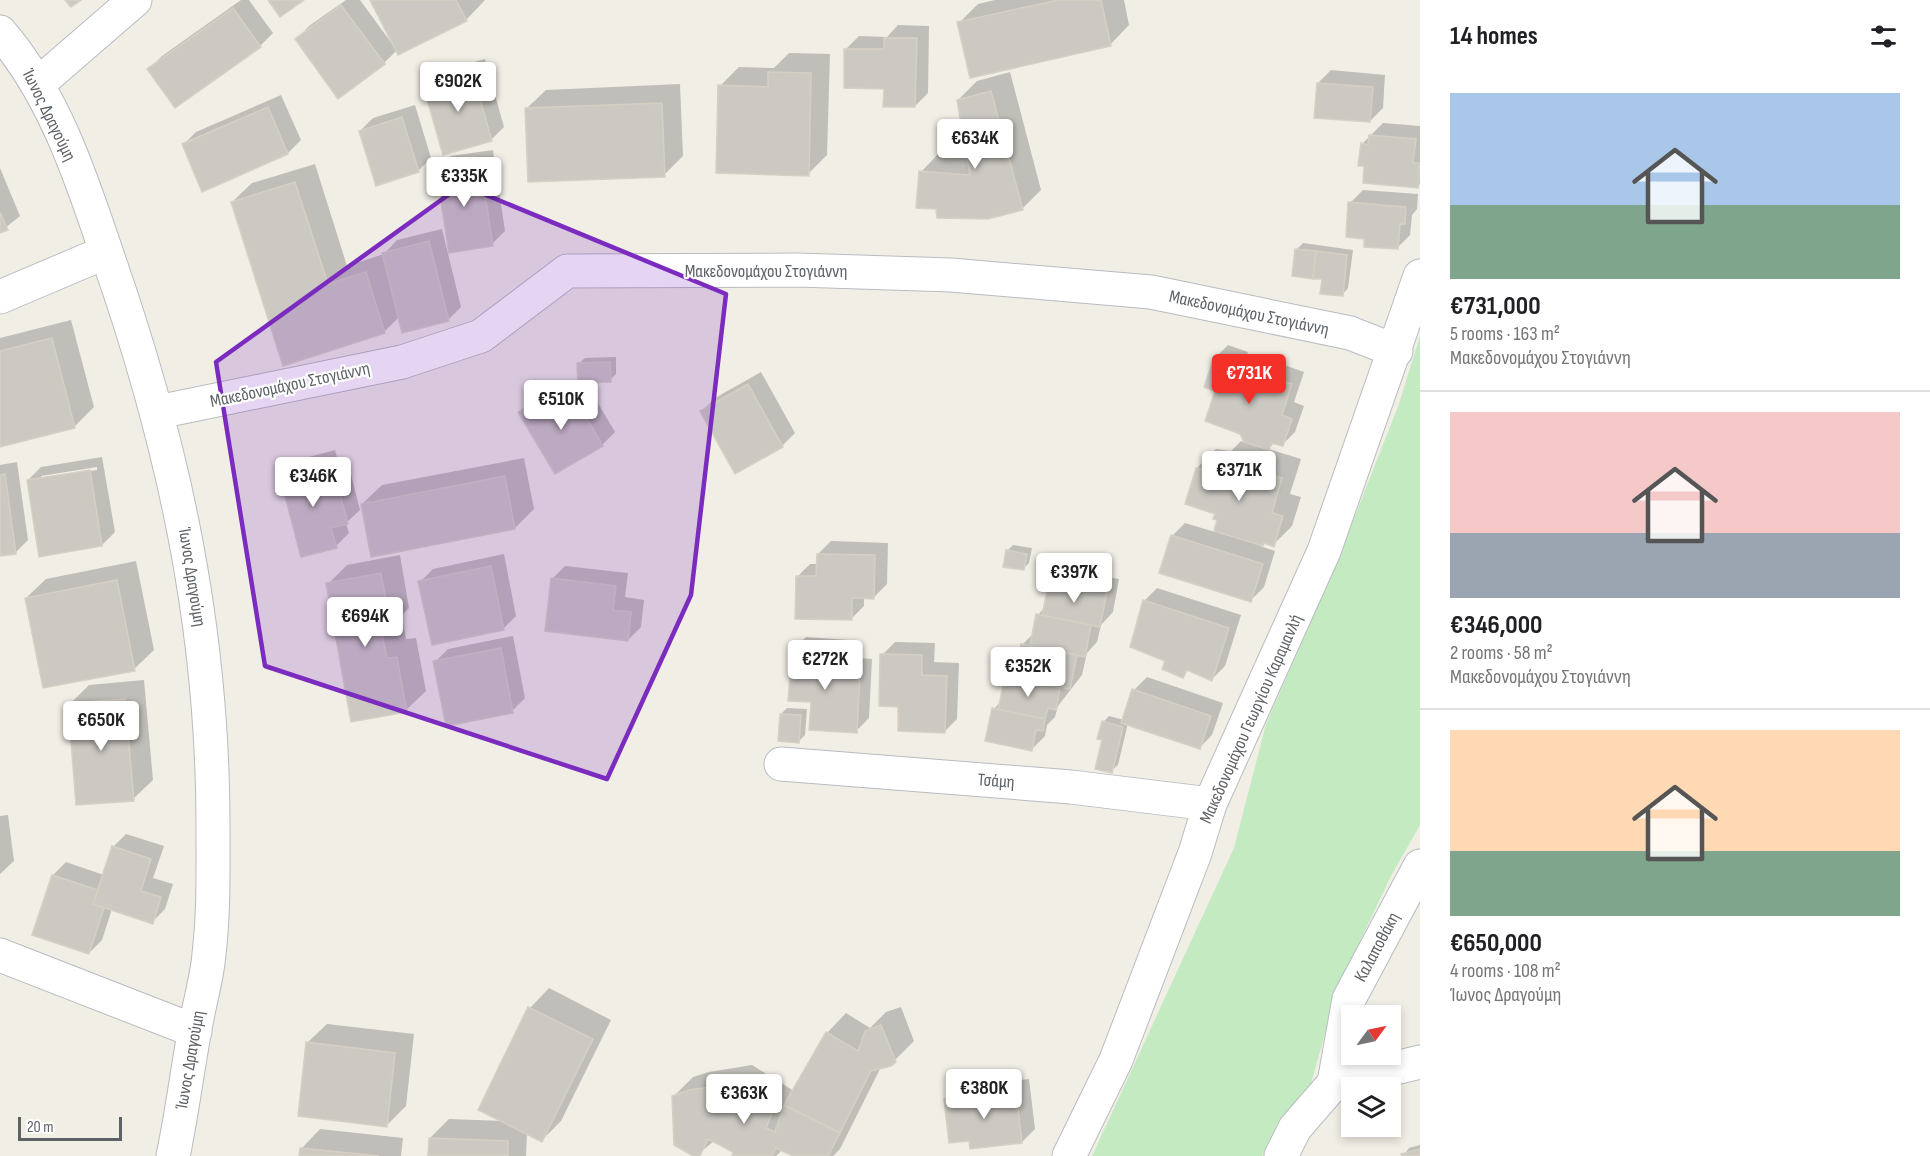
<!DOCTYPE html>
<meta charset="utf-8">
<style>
:root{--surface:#fff;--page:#f2f2f2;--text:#202124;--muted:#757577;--line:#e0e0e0;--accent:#f53028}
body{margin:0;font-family:"Sofia Sans Condensed",sans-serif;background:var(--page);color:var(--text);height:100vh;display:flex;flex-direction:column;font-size:22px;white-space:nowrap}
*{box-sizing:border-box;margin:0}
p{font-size:20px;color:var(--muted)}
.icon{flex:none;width:33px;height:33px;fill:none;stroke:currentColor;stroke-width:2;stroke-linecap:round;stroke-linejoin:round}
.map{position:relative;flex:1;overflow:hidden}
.sheet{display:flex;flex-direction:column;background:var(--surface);width:510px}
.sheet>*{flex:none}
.needle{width:39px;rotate:57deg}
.tools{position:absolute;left:1341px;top:1005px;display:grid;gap:12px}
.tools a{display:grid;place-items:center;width:60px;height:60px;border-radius:0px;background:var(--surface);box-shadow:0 3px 9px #0003;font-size:30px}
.scale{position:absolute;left:18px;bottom:15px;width:104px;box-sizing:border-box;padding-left:6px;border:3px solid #5d6267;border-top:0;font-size:16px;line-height:21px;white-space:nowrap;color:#5d6267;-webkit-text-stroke:4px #fff;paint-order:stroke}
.price{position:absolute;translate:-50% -51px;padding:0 14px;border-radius:6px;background:#fff;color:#222;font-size:20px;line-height:39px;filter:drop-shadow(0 2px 3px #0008)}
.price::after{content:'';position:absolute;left:50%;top:36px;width:18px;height:14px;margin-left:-9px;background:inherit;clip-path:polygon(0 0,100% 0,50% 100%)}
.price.on{background:var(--accent);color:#fff}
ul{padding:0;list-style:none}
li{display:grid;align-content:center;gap:12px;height:318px;padding:0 30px}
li+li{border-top:2px solid var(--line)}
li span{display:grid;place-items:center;height:186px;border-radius:0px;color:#555}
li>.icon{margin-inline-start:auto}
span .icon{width:108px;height:108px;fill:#fffc;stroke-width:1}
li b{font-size:26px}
h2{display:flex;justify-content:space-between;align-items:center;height:72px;padding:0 30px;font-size:26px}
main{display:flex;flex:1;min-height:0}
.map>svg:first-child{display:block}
.green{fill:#c3eac1}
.shadow{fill:#0003;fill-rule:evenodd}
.building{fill:#ccc9c3;stroke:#d6d0c4;stroke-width:1.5}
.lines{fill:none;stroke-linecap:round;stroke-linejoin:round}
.minor-casing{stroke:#b8bcc0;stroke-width:35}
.minor{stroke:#fff;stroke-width:33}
.marked{fill:#7b2cbf;fill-opacity:0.2;stroke:#7b2cbf;stroke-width:4.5;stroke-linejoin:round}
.labels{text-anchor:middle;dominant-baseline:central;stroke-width:4.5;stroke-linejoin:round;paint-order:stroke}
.street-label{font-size:18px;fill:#5d6267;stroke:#fff}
</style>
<main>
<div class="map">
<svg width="1420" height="1156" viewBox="0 0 1420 1156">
<rect width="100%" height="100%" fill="#f1eee6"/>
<path class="green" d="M1420 336V825L1391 876 1338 987 1307 1098 1262 1156H1092L1234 848 1266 724 1333 572 1399 404Z"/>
<g class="shadow">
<path d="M241 0H249L273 33 260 46 149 69 162 56Z"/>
<path d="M346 0H360L393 45 372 0H485L466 20 397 50 384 63 297 39 309 26Z"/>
<path d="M995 0H1124L1129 25 1110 45 959 23 978 4Z"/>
<path d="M898 25 929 26 928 93 915 106 885 88 846 49 859 36 887 37Z"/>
<path d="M789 53 830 54 827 155 808 174 720 86 739 67 774 68Z"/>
<path d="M485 59 504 127 491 140 425 85 438 72Z"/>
<path d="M1331 70 1385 75 1383 108 1370 121 1318 83Z"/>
<path d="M1010 72 1041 190 1022 209 938 208 921 172 940 152 968 155 958 100 977 81Z"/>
<path d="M680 84 683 156 664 175 526 109 546 90Z"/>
<path d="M281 95 301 140 288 153 203 190 183 145 196 132Z"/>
<path d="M415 105 431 158 418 171 360 131 373 118Z"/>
<path d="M1383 123 1420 126V184L1418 186 1366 164 1362 144Z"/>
<path d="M493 150 505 231 492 244 438 170 451 156Z"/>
<path d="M315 164 347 266 384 254 397 240 442 229 461 307 448 320 399 317 384 332 232 202 252 183Z"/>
<path d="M0 168 20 216 0 232Z"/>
<path d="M1363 190 1418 194 1417 209 1412 215 1410 235 1397 248 1366 238 1350 203Z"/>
<path d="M1303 243 1353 250 1348 288 1342 295 1296 250Z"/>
<path d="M71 320 94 407 75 426 0 445V338Z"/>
<path d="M1228 345 1248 352 1245 361 1266 368 1273 361 1304 372 1294 402 1304 406 1295 432 1282 445 1275 442 1268 449 1301 459 1290 494 1301 497 1292 526 1273 545 1265 542 1260 546 1275 551 1264 587 1251 600 1172 536 1185 523 1215 532 1219 520 1217 513 1197 468 1216 449 1231 451 1241 441 1246 443 1217 390 1206 386 1215 358Z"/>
<path d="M616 357V374L610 380 585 381 615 432 602 445 520 412 533 399 555 386 559 393 579 381 578 364 585 358Z"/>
<path d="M761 372 795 433 782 446 736 472 702 411 715 398Z"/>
<path d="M335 450 341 473 350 471 360 510 346 523 349 533 336 546 281 474 294 461Z"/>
<path d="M102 457 115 532 102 545 28 480 41 467ZM97 467V470L41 479V476Z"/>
<path d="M524 458 534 509 515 528 362 504 382 485Z"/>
<path d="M17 462 28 540 15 553 0 555V465Z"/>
<path d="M831 541 888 543 887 584 874 597H864V606L851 619 797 577 810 564H818V554Z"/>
<path d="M1013 545 1032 548 1029 563 1023 569 1007 551Z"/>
<path d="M504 554 516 616 503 629 420 582 433 569Z"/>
<path d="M400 555 409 608 401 616 406 639 416 638 426 691 406 710 328 584 347 565Z"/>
<path d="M136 561 154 650 134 669 26 598 46 579Z"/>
<path d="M565 566 628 573 625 597 644 600 641 627 628 640 552 579Z"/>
<path d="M1063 568 1119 579 1113 612 1101 625 1097 642 1087 653 1082 675 1058 706 1055 717 1047 725 1045 736 1032 749 994 709 1001 701 1006 677 1018 665 1022 645 1034 633 1038 615 1045 607 1050 581Z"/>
<path d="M1157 588 1241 615 1225 666 1212 679 1189 669 1183 676 1167 660 1144 601Z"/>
<path d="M513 636 525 698 512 711 435 662 448 649Z"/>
<path d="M806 637 849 640 847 657 872 659 869 718 856 731 793 650Z"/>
<path d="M895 642 935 643 934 662 959 663 957 719 944 732 900 705 882 655Z"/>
<path d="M1147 677 1223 703 1212 735 1199 748 1128 723 1118 765 1111 771 1103 722 1109 716 1124 720 1134 690Z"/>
<path d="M144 680 153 780 133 799 70 704 89 685Z"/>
<path d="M787 708 807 709 805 735 799 741 781 714Z"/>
<path d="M8 815 14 861 0 874V816Z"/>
<path d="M126 834 164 846 153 878 173 884 165 909 152 922 112 909 102 940 89 953 53 875 66 862 104 875 113 847Z"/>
<path d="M549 988 611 1020 561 1121 542 1140 527 1133 526 1156H429L430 1138 449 1119 504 1121 480 1109 530 1008Z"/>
<path d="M901 1007 914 1041 895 1060 881 1067 840 1149 833 1156H797L783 1149 776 1156H733L735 1151 714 1141 696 1156 673 1097 693 1077 709 1072 752 1065 794 1091 827 1033 846 1013 870 1028 886 1012Z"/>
<path d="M327 1024 414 1034 406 1106 387 1125 307 1043Z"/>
<path d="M1029 1079 1035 1129 1022 1142 970 1139 946 1100 959 1087Z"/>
<path d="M320 1129 403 1138 401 1156H300L301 1149Z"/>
<path d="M1420 1145V1156H1403L1409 1148Z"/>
</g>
<g class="building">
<path d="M65 0H81L71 7Z"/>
<path d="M268 0H304L280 17Z"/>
<path d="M370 0H456L467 21 398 55Z"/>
<path d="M1058 0H1101L1111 46 970 78 957 22Z"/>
<path d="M341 5 385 64 338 99 295 39Z"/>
<path d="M233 8 261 47 175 108 147 69Z"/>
<path d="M884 38H917L915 107H883L884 89 844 88V49H884Z"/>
<path d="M472 71 492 141 443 155 423 85Z"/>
<path d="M768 72 811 73 809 176 716 173 718 85 768 87Z"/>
<path d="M1317 83 1373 87 1370 122 1314 118Z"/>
<path d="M991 91 1023 210 988 219 937 218 936 209 916 208 919 171 970 175 957 100Z"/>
<path d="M662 103 665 177 528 182 525 108Z"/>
<path d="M268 107 288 154 202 192 182 144Z"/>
<path d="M402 117 419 172 376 186 359 131Z"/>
<path d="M1369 135 1416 139 1413 163H1420L1418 188 1363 183 1364 166H1358L1361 143 1368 145Z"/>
<path d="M480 162 493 246 449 253 436 169Z"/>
<path d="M295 182 328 284 366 272 385 333 283 366 231 202Z"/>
<path d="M1348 202 1406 207 1405 224H1400L1398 249 1364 247V239L1346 237Z"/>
<path d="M0 212 8 230 0 233Z"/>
<path d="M429 241 449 321 402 333 382 253Z"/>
<path d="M1295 249 1316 251 1313 279 1292 276Z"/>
<path d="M1316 251 1347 255 1343 296 1320 294 1322 279H1313Z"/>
<path d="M52 338 75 428 0 447V351Z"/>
<path d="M1214 358 1236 365 1233 374 1256 382 1259 373 1292 384 1282 415 1292 419 1283 446 1271 443 1269 450 1244 442 1240 434 1205 421 1215 391 1204 387Z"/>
<path d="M610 362 611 382 578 383 577 363Z"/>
<path d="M748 384 783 447 735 474 700 411Z"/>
<path d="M570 390 603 446 555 474 518 412 542 398 546 405Z"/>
<path d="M1221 460 1282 478 1272 513 1283 516 1274 547 1264 543 1263 546 1214 531 1217 520 1213 519 1215 514 1185 504 1196 468 1217 471Z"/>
<path d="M322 462 328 485 337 483 348 524 331 528 337 548 301 557 279 473Z"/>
<path d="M90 470 102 546 39 557 27 480Z"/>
<path d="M5 474 16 554 0 556V475Z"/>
<path d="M505 476 515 529 371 557 361 504Z"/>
<path d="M1171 535 1263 564 1251 602 1159 573Z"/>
<path d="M1006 550 1027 554 1024 570 1003 567Z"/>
<path d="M817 554 875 555 874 599 852 598V620L795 619 796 576H816Z"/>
<path d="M491 566 504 630 432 645 418 581Z"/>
<path d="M381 573 391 628 381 630 387 658 397 657 407 712 351 722 326 583Z"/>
<path d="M551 578 616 586 613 610 631 612 628 641 545 631Z"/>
<path d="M117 580 135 671 43 688 25 598Z"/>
<path d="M1049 581 1107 592 1100 627 1042 616Z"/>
<path d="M1143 600 1229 628 1212 681 1187 670 1183 678 1162 669 1165 661 1130 647Z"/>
<path d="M1036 614 1091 625 1085 657 1030 646Z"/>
<path d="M1021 644 1077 655 1070 689 1014 678Z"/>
<path d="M501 648 513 713 446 726 433 661Z"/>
<path d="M792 649 837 652 835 670 860 671 857 733 809 730 811 702 788 701Z"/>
<path d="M880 654 922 655V675L947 676 945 733 898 731V707L879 706Z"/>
<path d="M1005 676 1060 688 1056 710 1048 708 1045 719 998 710Z"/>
<path d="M1132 689 1211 716 1200 749 1121 723Z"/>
<path d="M125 699 134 801 76 805 68 703Z"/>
<path d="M992 708 1045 719 1043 731 1036 730 1032 751 985 741Z"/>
<path d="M780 714 801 715 799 743 778 741Z"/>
<path d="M1102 721 1123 727 1112 773 1095 769 1102 740 1097 739Z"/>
<path d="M112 846 151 859 141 891 161 897 153 924 93 904Z"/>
<path d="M52 875 98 890 93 904 104 908 89 954 32 935Z"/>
<path d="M528 1007 593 1039 542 1142 478 1110Z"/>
<path d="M881 1025 896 1062 891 1066 871 1071 840 1133 784 1105 826 1032 858 1051 865 1031Z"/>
<path d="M306 1042 395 1053 387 1127 298 1116Z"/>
<path d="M733 1084 774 1109 766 1128 775 1132 784 1105 840 1133 828 1156H793L776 1148 772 1156H732L733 1152 708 1139 700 1156H693L674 1145 672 1096 689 1090Z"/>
<path d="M1016 1091 1022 1143 970 1149 969 1141 949 1143 944 1099Z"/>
<path d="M429 1138 508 1141V1156H428Z"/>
<path d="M300 1148 379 1156H299Z"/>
<path d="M1420 1149V1156H1402L1401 1154Z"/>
</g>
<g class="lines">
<g class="minor-casing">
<g id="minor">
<path d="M0 32C56 97 83 183 110 263 174 447 213 629 213 825 213 868 214 912 209 954 207 979 199 1004 195 1029 187 1071 182 1114 173 1156"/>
<path d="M38 84 135 0"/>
<path d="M0 297 106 252"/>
<path d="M158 412 402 362 481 336 567 271 798 270 951 275 1151 292 1350 333 1396 351"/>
<path d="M781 764 1071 787 1210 804"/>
<path d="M0 955 195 1031"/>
<path d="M1334 1083 1420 1062"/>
<path d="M1069 1156 1116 1060 1195 853 1210 804 1324 551 1420 276"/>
<path d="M1281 1156 1295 1128 1334 1083 1349 999 1420 866"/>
</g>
</g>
<use href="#minor" class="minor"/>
</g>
<path class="marked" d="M462 185 726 294 691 595 607 779 265 666 216 362Z"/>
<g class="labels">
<g class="street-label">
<text transform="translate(49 115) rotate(64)">Ίωνος Δραγούμη</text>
<text x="766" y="271">Μακεδονομάχου Στογιάννη</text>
<text transform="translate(1249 313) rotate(12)">Μακεδονομάχου Στογιάννη</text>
<text transform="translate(290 385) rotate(-12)">Μακεδονομάχου Στογιάννη</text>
<text transform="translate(192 577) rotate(81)">Ίωνος Δραγούμη</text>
<text transform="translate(1251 719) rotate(-66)">Μακεδονομάχου Γεωργίου Καραμανλή</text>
<text transform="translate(996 781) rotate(4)">Τσάμη</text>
<text transform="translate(1377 947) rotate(-62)">Καλαποθάκη</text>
<text transform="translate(190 1060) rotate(-80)">Ίωνος Δραγούμη</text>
</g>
</g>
</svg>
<div class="tools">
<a><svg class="needle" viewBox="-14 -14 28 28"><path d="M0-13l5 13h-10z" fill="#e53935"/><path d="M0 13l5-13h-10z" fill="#757577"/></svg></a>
<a><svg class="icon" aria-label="layers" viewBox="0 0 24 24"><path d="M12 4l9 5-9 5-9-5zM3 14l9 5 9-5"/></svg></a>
</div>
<div class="scale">20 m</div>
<b class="price" style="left:458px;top:113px">€902K</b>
<b class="price" style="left:975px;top:170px">€634K</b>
<b class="price" style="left:464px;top:208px">€335K</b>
<b class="price on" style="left:1249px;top:405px">€731K</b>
<b class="price" style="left:561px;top:431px">€510K</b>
<b class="price" style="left:1239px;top:502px">€371K</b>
<b class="price" style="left:313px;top:508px">€346K</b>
<b class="price" style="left:1074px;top:604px">€397K</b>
<b class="price" style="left:365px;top:648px">€694K</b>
<b class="price" style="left:825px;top:691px">€272K</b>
<b class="price" style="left:1028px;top:698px">€352K</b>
<b class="price" style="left:101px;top:752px">€650K</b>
<b class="price" style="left:984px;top:1120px">€380K</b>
<b class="price" style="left:744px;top:1125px">€363K</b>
</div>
<section class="sheet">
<h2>14 homes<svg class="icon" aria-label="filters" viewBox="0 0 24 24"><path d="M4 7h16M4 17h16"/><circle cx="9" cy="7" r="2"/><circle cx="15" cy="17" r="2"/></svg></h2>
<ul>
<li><span style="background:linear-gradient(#a9c7e8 60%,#7fa58c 0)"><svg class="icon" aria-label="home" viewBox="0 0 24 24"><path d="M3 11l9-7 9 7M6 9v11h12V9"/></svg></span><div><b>€731,000</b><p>5 rooms · 163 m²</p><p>Μακεδονομάχου Στογιάννη</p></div></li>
<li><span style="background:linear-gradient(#f6c9c9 65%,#9aa5b1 0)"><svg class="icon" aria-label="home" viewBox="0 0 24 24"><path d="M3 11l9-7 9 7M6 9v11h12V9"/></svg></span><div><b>€346,000</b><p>2 rooms · 58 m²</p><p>Μακεδονομάχου Στογιάννη</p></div></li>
<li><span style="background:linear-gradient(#ffd9b3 65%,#7fa58c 0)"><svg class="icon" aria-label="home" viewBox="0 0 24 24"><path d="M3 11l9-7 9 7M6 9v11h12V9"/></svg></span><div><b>€650,000</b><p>4 rooms · 108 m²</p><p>Ίωνος Δραγούμη</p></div></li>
</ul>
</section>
</main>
